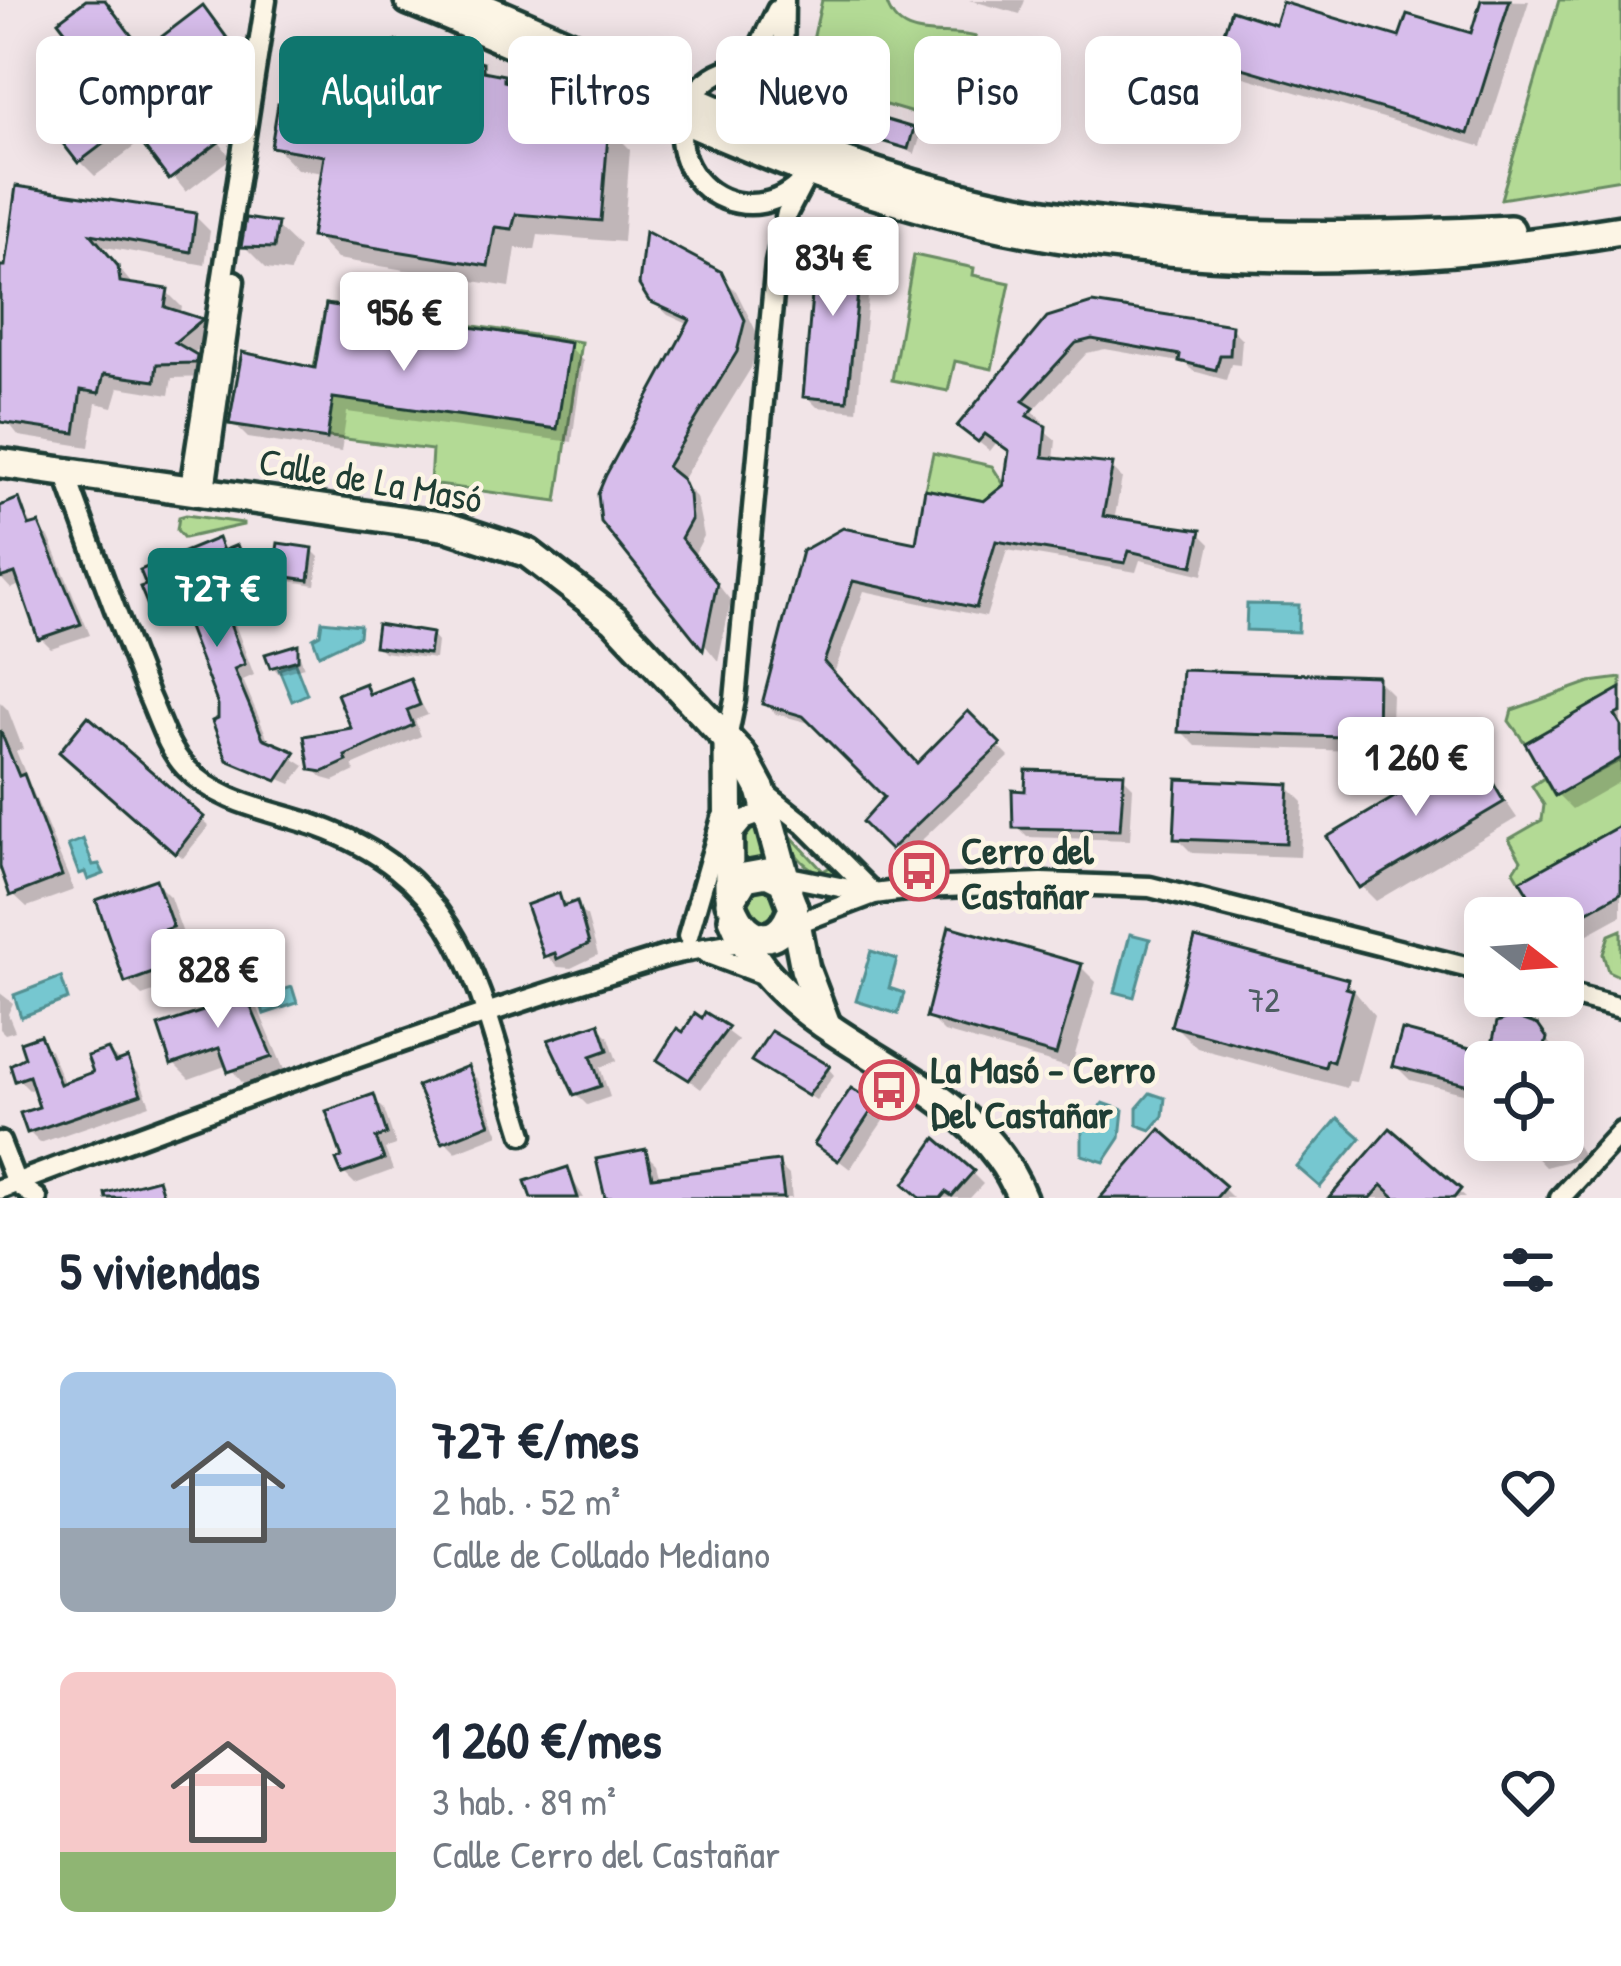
<!DOCTYPE html>
<html lang="es">
<meta charset="utf-8">
<style>
:root{--surface:#fff;--page:#f6f6f7;--text:#1f2937;--muted:#747a83;--accent:#0f766e}
body{margin:0;font-family:"Patrick Hand",sans-serif;background:var(--page);color:var(--text);height:100vh;display:flex;flex-direction:column;font-size:45px;white-space:nowrap}
*{box-sizing:border-box;margin:0}
p{font-size:39px;color:var(--muted)}
.icon{flex:none;width:66px;height:66px;fill:none;stroke:currentColor;stroke-width:2;stroke-linecap:round;stroke-linejoin:round}
.map{position:relative;height:1198px;overflow:hidden}
.drawer{display:flex;flex-direction:column;background:var(--surface);flex:1}
.drawer>*{flex:none}
.guide{position:absolute;left:36px;top:36px;width:1551px;height:108px;display:flex;gap:24px}
.needle{width:78px;rotate:107deg}
.buttons{position:absolute;left:1464px;top:897px;display:grid;gap:24px}
.buttons a{display:grid;place-items:center;width:120px;height:120px;border-radius:18px;background:var(--surface);box-shadow:0 6px 30px #0003;font-size:60px}
.price{position:absolute;translate:-50% -102px;padding:0 27px;border-radius:12px;background:#fff;color:#222;font-size:39px;line-height:78px;filter:drop-shadow(0 3px 6px #0008)}
.price::after{content:'';position:absolute;left:50%;top:72px;width:36px;height:27px;margin-left:-18px;background:inherit;clip-path:polygon(0 0,100% 0,50% 100%)}
.price.current{background:var(--accent);color:#fff}
ul{padding:0;list-style:none}
li{display:flex;align-items:center;gap:36px;height:300px;padding:0 60px}
li span{display:grid;place-items:center;flex:none;width:336px;height:240px;border-radius:18px;color:#555}
li>.icon{margin-inline-start:auto}
span .icon{width:144px;height:144px;fill:#fffc;stroke-width:1}
li b{font-size:51px}
h2{display:flex;justify-content:space-between;align-items:center;height:144px;padding:0 60px;font-size:51px}
.tag{padding:0 42px;border-radius:18px;background:var(--surface);box-shadow:0 6px 30px #0003;font-size:42px;line-height:108px}
.tag.current{background:var(--accent);color:#fff}
.map>svg:first-child{display:block}
.green{fill:#b3da95;stroke:#698c64;stroke-width:3}
.water{fill:#76c7d0;stroke:#539092;stroke-width:3}
.shadow{fill:#0003}
.building{fill:#d7bdeb;stroke:#1f3d34;stroke-width:3}
.lines{fill:none;stroke-linecap:round;stroke-linejoin:round}
.street-casing{stroke:#1f3d34;stroke-width:27}
.secondary-casing{stroke:#1f3d34;stroke-width:36}
.street{stroke:#fcf5e5;stroke-width:18}
.secondary{stroke:#fcf5e5;stroke-width:27}
.labels{text-anchor:middle;dominant-baseline:central;stroke-width:9;stroke-linejoin:round;paint-order:stroke}
.number-label{font-size:33px;fill:#4d5d62}
.street-label{font-size:39px;fill:#1f3d34;stroke:#fcf5e5}
.poi-label{font-size:39px;font-weight:bold;fill:#1f3d34;stroke:#fcf5e5;text-anchor:start}
</style>
<div class="map">
<svg width="1621" height="1198" viewBox="0 0 1621 1198">
<rect width="100%" height="100%" fill="#f1e4e7"/>
<filter id="ink" filterUnits="userSpaceOnUse"><feTurbulence type="fractalNoise" baseFrequency=".00833" numOctaves="2"/><feDisplacementMap in="SourceGraphic" scale="24" xChannelSelector="R" yChannelSelector="G"/><feConvolveMatrix kernelMatrix="1 2 1 2 8 2 1 2 1" color-interpolation-filters="sRGB"/></filter>
<g filter="url(#ink)">
<g class="green">
<path d="M822 0H886C897 45 942 28 976 37L949 101 930 118 848 94 813 40Z"/>
<path d="M1559 0H1621V179L1501 199Z"/>
<path d="M914 255 974 268 973 275 1010 283 992 369 955 361 948 391 892 380Z"/>
<path d="M326 304 581 342 557 501 430 484 432 450 229 424 242 352 314 368Z"/>
<path d="M933 453 992 466 1004 485 984 501 925 489Z"/>
<path d="M186 515 243 523V525L184 538 177 530 179 517Z"/>
<path d="M1621 678V688L1525 743 1509 721 1512 710 1590 682Z"/>
<path d="M1621 760V825L1520 881 1514 871 1521 860 1509 839 1542 820 1544 805 1532 786 1544 778 1554 795Z"/>
<path d="M785 819 798 826 788 833 823 871 836 864 847 879C806 875 792 857 780 820Z"/>
<path d="M757 824 766 861 741 865V835Z"/>
<circle cx="761" cy="903" r="17"/>
<path d="M1621 930V977L1608 971 1603 954 1609 935Z"/>
</g>
<g class="water">
<path d="M1247 604 1299 605 1298 632 1246 630Z"/>
<path d="M322 621 360 625 359 636 319 655 313 638 320 634Z"/>
<path d="M295 663 307 694 292 701 279 669Z"/>
<path d="M83 839 93 865 99 864 104 874 88 880 85 872 79 874 68 845Z"/>
<path d="M1130 934 1150 939 1134 997 1115 992Z"/>
<path d="M871 951 897 959 889 988 904 993 898 1014 856 1001Z"/>
<path d="M61 977 68 999 21 1017 14 995Z"/>
<path d="M292 987 297 1003 264 1014 259 997Z"/>
<path d="M1150 1093 1165 1098 1163 1116 1151 1130 1137 1125V1108Z"/>
<path d="M1103 1103 1123 1110 1120 1138 1104 1162 1082 1155V1127Z"/>
<path d="M1338 1118 1361 1138 1320 1187 1297 1167Z"/>
</g>
<g class="shadow">
<path d="M91 0H103L145 53 202 9 243 58 188 100 231 158 186 192 143 140 95 176 80 161 107 81Z"/>
<path d="M969 0H1025L1020 14Z"/>
<path d="M1485 0 1529 1 1482 147 1234 74 1219 59 1277 27 1401 41 1473 37Z"/>
<path d="M461 55 518 88 541 111V118L607 126 630 149 623 242 538 235 535 250 516 248 510 287 337 259 315 236 324 173 297 169 275 146 309 112 379 62Z"/>
<path d="M913 131 920 138 915 154 877 138Z"/>
<path d="M19 189 195 216 210 231 205 265 100 246 132 284 167 292 182 307 180 315 201 322 215 336 191 355 210 377 172 378 169 395 119 387 113 407 96 403 89 447 19 436 0 412V269H7Z"/>
<path d="M276 226 299 248 290 272 267 269 244 246Z"/>
<path d="M861 246 872 257 857 411 817 407 806 396Z"/>
<path d="M720 275 736 291 759 337 751 368 681 482 696 497 704 536 694 555 731 601 718 661 603 521 690 325 668 315 651 299Z"/>
<path d="M1049 320 1231 328 1242 339 1240 365 1231 364 1226 380 1193 371 1185 363 1105 349 1087 353 1033 411 1043 421 1038 425 1056 440 1054 461 1111 467 1122 478 1114 521 1199 533 1210 544 1203 575 1140 560 1136 572 1007 550 986 617 864 591 833 676 917 767 968 715 1009 757 903 858 866 822 888 797 817 725 776 714 765 703 804 553 919 547 1007 487 1011 453 997 442 990 451 972 437Z"/>
<path d="M568 346 583 361 572 442 347 412 341 452 248 438 233 423 317 372Z"/>
<path d="M18 502 34 528 49 537 90 635 51 648 40 637 22 584 11 589 0 577V509Z"/>
<path d="M217 541 228 552 236 549 253 573 222 590 254 675 243 680 270 744 305 766 291 784 233 759 221 704 183 606 161 615 150 604Z"/>
<path d="M312 550 319 557 315 585 283 580 276 574Z"/>
<path d="M431 635 437 642 435 659 384 652 377 645Z"/>
<path d="M297 648 304 667 279 674 273 667Z"/>
<path d="M1377 679 1392 694 1390 752 1196 746 1181 731Z"/>
<path d="M409 682 428 715 415 720 421 736 352 766 355 771 334 781 323 778 312 768 355 730 364 687 373 696Z"/>
<path d="M1621 691V781L1572 809 1557 794Z"/>
<path d="M0 702 8 710 23 749 16 751 74 890 27 907 13 894 0 858Z"/>
<path d="M88 720 209 826 183 858 70 759Z"/>
<path d="M1474 754 1517 818 1376 901 1361 886Z"/>
<path d="M1122 776 1133 787 1130 840 1027 837 1016 826Z"/>
<path d="M1288 787 1303 802 1300 857 1192 853 1177 838Z"/>
<path d="M1621 829V916L1568 945 1563 918H1545Z"/>
<path d="M155 882 170 897 186 942 173 946 185 981 142 996 127 981Z"/>
<path d="M558 897 587 916 598 955 571 968 558 967 547 956Z"/>
<path d="M1081 967 1096 982 1071 1068 944 1032 929 1017Z"/>
<path d="M1347 982 1374 1015 1356 1082 1349 1081 1347 1088 1197 1048 1174 1025Z"/>
<path d="M239 984 254 999 285 1072 245 1086 228 1065 189 1079 174 1064 210 1011Z"/>
<path d="M0 993 13 1003 8 1014 15 1031 5 1034 0 1029Z"/>
<path d="M706 1016 738 1040 701 1089 661 1059Z"/>
<path d="M598 1026 609 1037 617 1061 600 1067 610 1097 587 1105 576 1094Z"/>
<path d="M1536 1027 1560 1055 1559 1062H1485V1106L1483 1098 1410 1080 1395 1065 1404 1033 1491 1057Z"/>
<path d="M39 1038 50 1050 65 1085 97 1074 108 1052 138 1073 150 1105 40 1143 29 1132 43 1109 36 1088 29 1090 18 1079Z"/>
<path d="M754 1061 828 1068 834 1075 816 1100Z"/>
<path d="M467 1069 478 1080 499 1135 456 1152 445 1141Z"/>
<path d="M373 1098 384 1109 396 1145 385 1149 393 1170 355 1184 344 1173Z"/>
<path d="M874 1107 885 1118 850 1169 818 1144Z"/>
<path d="M1563 1124 1584 1157 1545 1167 1519 1140H1563Z"/>
<path d="M1390 1132 1465 1198H1333Z"/>
<path d="M1161 1133 1224 1189 1233 1198H1104Z"/>
<path d="M645 1153 656 1164 660 1179 778 1164 789 1175 792 1198H608L600 1162Z"/>
<path d="M567 1171 584 1198H534L529 1183Z"/>
<path d="M972 1173 983 1184 970 1198H923L908 1184Z"/>
</g>
<g class="building">
<path d="M86 0H105L143 51 203 5 230 42 175 83 219 142 169 180 128 125 78 163 47 123 103 80 58 21Z"/>
<path d="M1481 0H1510L1468 134 1215 60 1231 10 1275 24 1282 2 1399 37 1407 14 1471 33Z"/>
<path d="M396 41 463 52 462 58 483 63V71L504 75V81L520 85 518 112 609 123 601 221 516 214 512 229 495 227 488 266 311 237 324 156 271 147 278 104 306 109 312 52 358 57 361 52 378 58Z"/>
<path d="M880 118 914 128 908 149 874 139Z"/>
<path d="M16 186 196 213 191 252 91 234 118 266 120 282 168 289 165 307 203 319 175 342 197 355 196 363 157 364 155 381 104 374 99 393 81 390 75 433 0 422V266H5Z"/>
<path d="M246 218 278 223 274 248 241 247Z"/>
<path d="M645 231 722 272 745 320 737 352 667 467 682 479 689 495 691 520 681 538 717 583 703 650 601 522 598 494 606 475 690 320 649 301 639 285Z"/>
<path d="M817 239 863 243 847 401 803 397Z"/>
<path d="M1092 303 1232 325 1230 355H1220L1216 370 1179 361 1180 355 1092 339 1076 343 1023 401 1034 408 1027 416 1046 426 1043 457 1113 464 1103 516 1201 530 1193 566 1129 551 1125 563 996 541 976 608 853 581 824 662 917 763 968 711 1001 744 890 850 862 822 884 797 803 716 762 704 802 551 843 528 916 543 925 489 984 501 1004 485 1009 451 985 434 978 442 957 426 1047 317Z"/>
<path d="M326 304 570 343 557 429 333 398 327 439 229 424 242 352 315 368Z"/>
<path d="M19 498 29 526 39 523 81 624 38 639 15 573 0 578V506Z"/>
<path d="M218 538 223 551 237 545 244 561 213 579 245 664 234 669 263 738 296 752 277 781 227 760 212 721 218 718V705L175 594 148 606 140 587 146 585 140 570Z"/>
<path d="M278 543 313 548 309 580 273 575Z"/>
<path d="M377 624 432 633 429 654 374 646Z"/>
<path d="M298 644V660L270 668 265 654Z"/>
<path d="M1182 670 1378 676 1377 738 1178 732Z"/>
<path d="M410 678 420 705 407 710 413 725 345 756 347 761 323 772 310 770 304 736 351 728 337 694 365 683 369 694Z"/>
<path d="M1621 688V712L1615 715 1621 725V758L1555 796 1525 743Z"/>
<path d="M88 716 204 817 175 854 59 752Z"/>
<path d="M0 730 19 776 24 774 62 876 10 896 0 867Z"/>
<path d="M1474 750 1504 802 1359 888 1327 837Z"/>
<path d="M1026 770 1124 773 1120 830 1013 828 1012 790 1025 791Z"/>
<path d="M1177 779 1289 784 1286 843 1174 839Z"/>
<path d="M1621 825V893L1563 925V918H1543L1520 881Z"/>
<path d="M156 879 173 927 160 931 172 966 125 983 96 900Z"/>
<path d="M559 893 563 906 577 901 589 944 557 959 555 953 544 957 526 905Z"/>
<path d="M949 926 1082 964 1056 1055 926 1018Z"/>
<path d="M1195 938 1348 979 1346 988 1353 990 1333 1062 1327 1060 1325 1067 1171 1026Z"/>
<path d="M240 981 272 1057 228 1072 219 1048 171 1065 158 1026 206 1010 200 995Z"/>
<path d="M705 1012 729 1027 689 1080 657 1060 677 1028 683 1032 695 1013 702 1018Z"/>
<path d="M1513 1016 1538 1025 1547 1038 1541 1062H1488L1497 1022Z"/>
<path d="M599 1023 608 1050 591 1056 601 1086 574 1095 548 1040Z"/>
<path d="M1402 1030 1485 1052V1089L1392 1066Z"/>
<path d="M771 1031 830 1066 808 1096 751 1061Z"/>
<path d="M40 1035 60 1084 93 1072 87 1056 108 1049 115 1063 128 1058 141 1094 27 1133 20 1113 39 1107 29 1076 15 1081 10 1065 25 1057 20 1042Z"/>
<path d="M468 1066 490 1124 442 1143 417 1086Z"/>
<path d="M851 1088 876 1104 838 1161 814 1144Z"/>
<path d="M374 1094 387 1134 376 1138 384 1159 342 1174 336 1160 342 1157 326 1111Z"/>
<path d="M1390 1128 1461 1189 1454 1198H1396L1382 1185 1371 1198H1329Z"/>
<path d="M1160 1129 1226 1186 1216 1198H1100Z"/>
<path d="M936 1138 974 1171 952 1196 946 1192 941 1198H920L904 1184Z"/>
<path d="M646 1149 652 1177 779 1161 784 1198H605L596 1159Z"/>
<path d="M568 1167 578 1198H531L525 1181Z"/>
<path d="M158 1179 164 1198H106L105 1193Z"/>
</g>
<g class="lines">
<g class="street-casing">
<g id="street">
<path d="M750 66 777 10"/>
<circle cx="750" cy="135" r="69"/>
<path d="M783 74 784 0"/>
<path d="M65 473C92 547 118 621 148 695 159 719 167 748 185 767 220 804 271 810 317 826 470 881 479 996 523 1134"/>
<path d="M190 488 266 0"/>
<path d="M205 490 234 281"/>
<path d="M727 739 735 700 776 263 787 213 809 171"/>
<path d="M761 790 804 824 874 894"/>
<path d="M730 837 744 820 776 808"/>
<path d="M779 875 870 893"/>
<path d="M787 927 874 894 921 888 1042 883 1150 887 1485 972"/>
<path d="M688 936 722 818"/>
<path d="M706 953 764 975"/>
<path d="M1563 993 1621 1008"/>
<path d="M0 1142 16 1183 37 1198"/>
<path d="M0 1189C218 1106 439 1025 662 957 691 948 722 947 752 939"/>
<path d="M1560 1198 1621 1132"/>
</g>
</g>
<g class="secondary-casing">
<g id="secondary">
<path d="M409 0C545 54 676 121 812 172 1067 269 1355 275 1621 230"/>
<path d="M464 0C602 55 735 127 877 173 1081 240 1298 242 1510 230"/>
<path d="M0 463 448 527 528 553 614 619 742 755 761 790 788 888"/>
<path d="M728 743 729 888C733 937 778 959 793 907L783 881 767 873 745 877 730 902"/>
<path d="M793 907 805 969 826 1024"/>
<path d="M733 918C787 1054 970 1065 1022 1198"/>
</g>
</g>
<use href="#street" class="street"/>
<use href="#secondary" class="secondary"/>
</g>
</g>
<defs>
<g id="bus-ring" transform="scale(3)"><circle r="9.5" fill="#fcf5e5" stroke="#d1495b" stroke-width="1.5"/><path d="M-5-6H5V4H4V6H2V4H-2V6H-4V4H-5ZM-3.5-4V0h7V-4ZM-3.5 1.2v1.5H-2V1.2ZM2 1.2v1.5H3.5V1.2Z" fill="#d1495b"/></g>
</defs>
<g fill-rule="evenodd">
<use href="#bus-ring" x="919" y="871"/>
<use href="#bus-ring" x="889" y="1090"/>
</g>
<g class="labels">
<g class="number-label">
<text x="1264" y="1000">72</text>
</g>
<g class="street-label">
<text transform="translate(371 479) rotate(10)">Calle de La Masó</text>
</g>
<g class="poi-label">
<text x="961" y="849">Cerro del<tspan x="961" dy="45">Castañar</tspan></text>
<text x="931" y="1068">La Masó - Cerro<tspan x="931" dy="45">Del Castañar</tspan></text>
</g>
</g>
</svg>
<div class="buttons">
<a><svg class="needle" viewBox="-14 -14 28 28"><path d="M0-13l5 13h-10z" fill="#e53935"/><path d="M0 13l5-13h-10z" fill="#747a83"/></svg></a>
<a><svg class="icon" aria-label="locate" viewBox="0 0 24 24"><circle cx="12" cy="12" r="6"/><path d="M12 2v4M12 18v4M2 12h4M18 12h4"/></svg></a>
</div>
<b class="price" style="left:833px;top:319px">834 €</b>
<b class="price" style="left:404px;top:374px">956 €</b>
<b class="price current" style="left:217px;top:650px">727 €</b>
<b class="price" style="left:1416px;top:819px">1 260 €</b>
<b class="price" style="left:218px;top:1031px">828 €</b>
<div class="guide">
<a class="tag">Comprar</a>
<a class="tag current">Alquilar</a>
<a class="tag">Filtros</a>
<a class="tag">Nuevo</a>
<a class="tag">Piso</a>
<a class="tag">Casa</a>
</div>
</div>
<section class="drawer">
<h2>5 viviendas<svg class="icon" aria-label="filters" viewBox="0 0 24 24"><path d="M4 7h16M4 17h16"/><circle cx="9" cy="7" r="2"/><circle cx="15" cy="17" r="2"/></svg></h2>
<ul>
<li><span style="background:linear-gradient(#a9c7e8 65%,#9aa5b1 0)"><svg class="icon" aria-label="home" viewBox="0 0 24 24"><path d="M3 11l9-7 9 7M6 9v11h12V9"/></svg></span><div><b>727 €/mes</b><p>2 hab. · 52 m²</p><p>Calle de Collado Mediano</p></div><svg class="icon" aria-label="heart" viewBox="0 0 24 24"><path d="M12 20l-8-8c-3-5 5-10 8-4 3-6 11-1 8 4z"/></svg></li>
<li><span style="background:linear-gradient(#f6c9c9 75%,#8fb573 0)"><svg class="icon" aria-label="home" viewBox="0 0 24 24"><path d="M3 11l9-7 9 7M6 9v11h12V9"/></svg></span><div><b>1 260 €/mes</b><p>3 hab. · 89 m²</p><p>Calle Cerro del Castañar</p></div><svg class="icon" aria-label="heart" viewBox="0 0 24 24"><path d="M12 20l-8-8c-3-5 5-10 8-4 3-6 11-1 8 4z"/></svg></li>
</ul>
</section>
